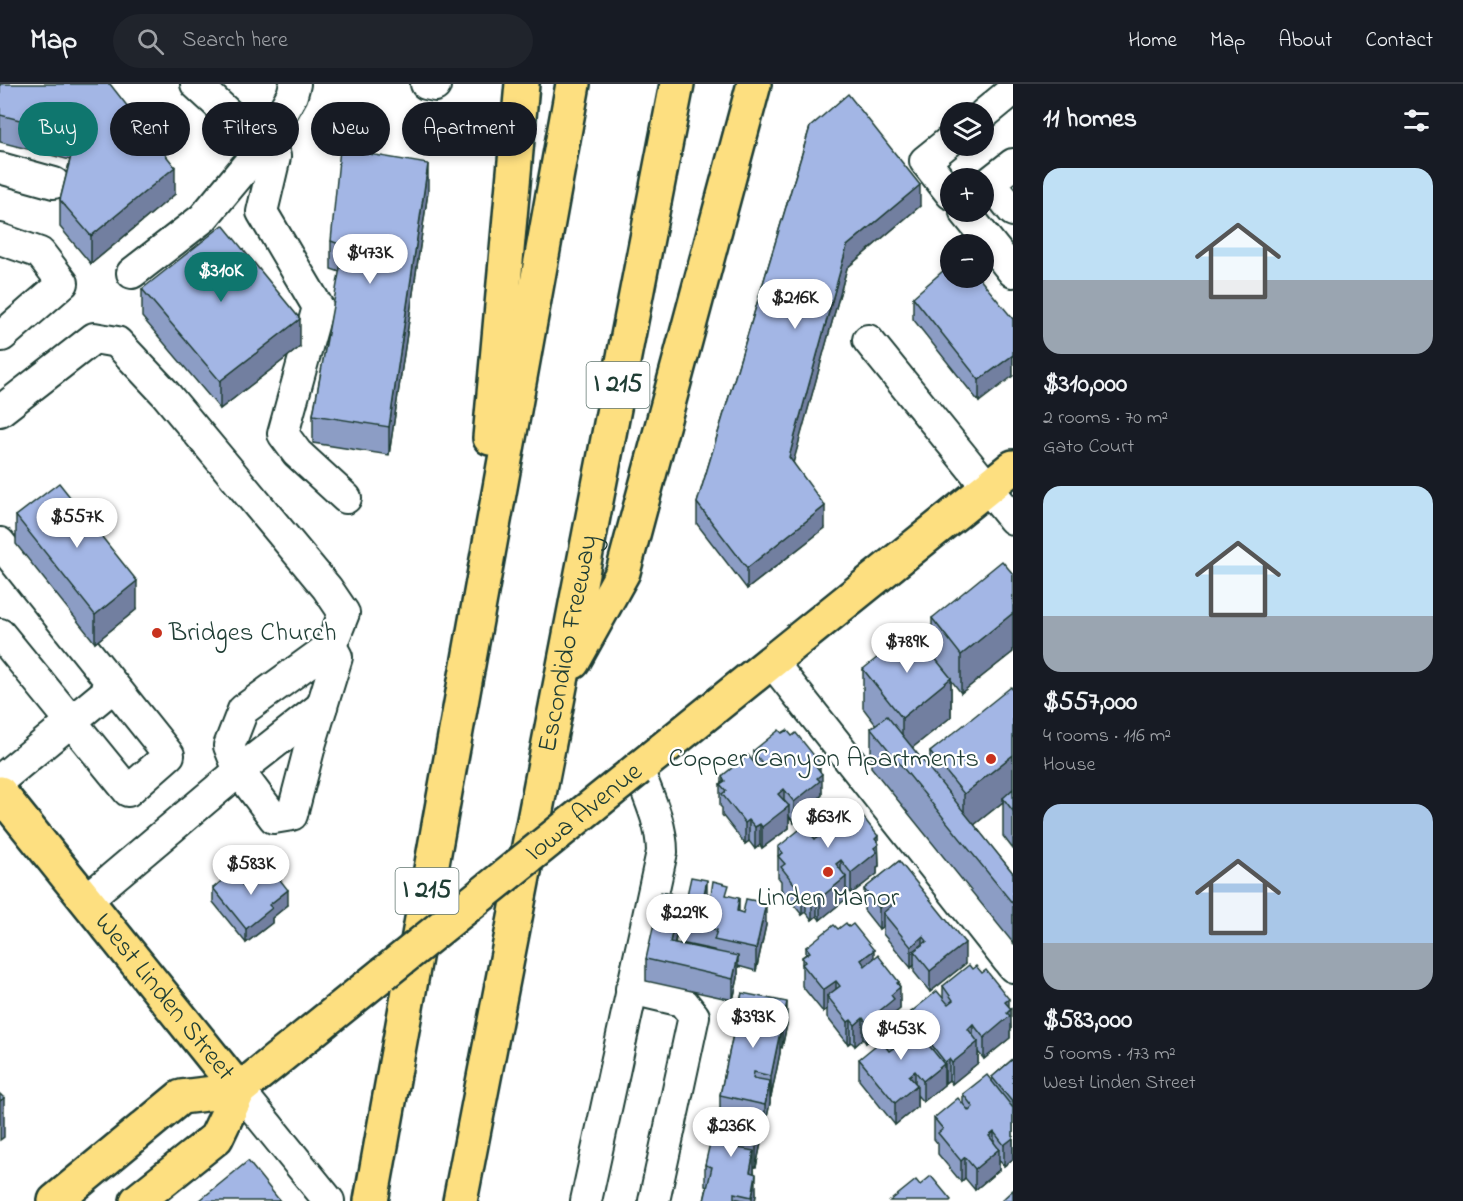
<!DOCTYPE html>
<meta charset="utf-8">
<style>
:root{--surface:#171b24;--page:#20242c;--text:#f1f3f6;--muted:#9ea1a6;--line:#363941;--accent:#0f766e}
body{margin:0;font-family:"Indie Flower",sans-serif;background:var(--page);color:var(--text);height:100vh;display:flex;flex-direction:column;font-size:22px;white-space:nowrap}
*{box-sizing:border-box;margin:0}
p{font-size:20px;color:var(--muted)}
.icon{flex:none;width:33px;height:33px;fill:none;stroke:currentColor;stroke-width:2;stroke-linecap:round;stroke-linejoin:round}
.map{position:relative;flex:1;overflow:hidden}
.details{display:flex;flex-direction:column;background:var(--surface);width:450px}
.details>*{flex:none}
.guide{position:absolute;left:18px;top:18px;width:570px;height:54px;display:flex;gap:12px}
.controls{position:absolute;left:940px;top:18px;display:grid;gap:12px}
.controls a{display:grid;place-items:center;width:54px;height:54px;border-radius:50%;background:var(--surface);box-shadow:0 3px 9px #0003;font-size:30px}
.price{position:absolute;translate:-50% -51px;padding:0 14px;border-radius:21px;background:#fff;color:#222;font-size:20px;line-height:39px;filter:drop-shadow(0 2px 3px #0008)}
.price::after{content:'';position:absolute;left:50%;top:36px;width:18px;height:14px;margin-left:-9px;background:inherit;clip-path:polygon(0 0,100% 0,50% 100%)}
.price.current{background:var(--accent);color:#fff}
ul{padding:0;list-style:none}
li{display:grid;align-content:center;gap:12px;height:318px;padding:0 30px}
li span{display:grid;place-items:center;height:186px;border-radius:18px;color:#555}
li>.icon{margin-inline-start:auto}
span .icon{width:108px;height:108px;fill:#fffc;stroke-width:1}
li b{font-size:26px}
h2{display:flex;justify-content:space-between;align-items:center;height:72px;padding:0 30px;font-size:26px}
.chip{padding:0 21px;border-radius:27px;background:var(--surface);box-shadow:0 3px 9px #0003;font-size:21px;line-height:54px}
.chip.current{background:var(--accent);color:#fff}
header{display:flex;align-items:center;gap:36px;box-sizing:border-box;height:84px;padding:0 30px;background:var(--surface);border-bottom:2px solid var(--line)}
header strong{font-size:28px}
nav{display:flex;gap:33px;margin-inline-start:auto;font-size:21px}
.search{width:420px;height:54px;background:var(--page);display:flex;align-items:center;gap:15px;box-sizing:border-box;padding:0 21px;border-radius:33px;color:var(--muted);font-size:22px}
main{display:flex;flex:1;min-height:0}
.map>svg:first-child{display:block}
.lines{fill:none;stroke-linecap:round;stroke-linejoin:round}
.minor-casing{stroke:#1f3d34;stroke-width:34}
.major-casing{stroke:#1f3d34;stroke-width:38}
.highway-casing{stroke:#1f3d34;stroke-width:38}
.minor{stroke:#fff;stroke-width:30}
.major{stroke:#fddf80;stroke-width:33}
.highway{stroke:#fddf80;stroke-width:33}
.major-bridge-casing{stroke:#1f3d34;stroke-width:38;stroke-linecap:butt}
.major-bridge{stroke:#fddf80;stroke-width:33}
.wall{fill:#8c9dc5;stroke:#1f3d34;stroke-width:1.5}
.shaded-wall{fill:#727fa0;stroke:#1f3d34;stroke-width:1.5}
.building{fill:#a3b6e5;stroke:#1f3d34;stroke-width:1.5}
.poi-dot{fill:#c8321e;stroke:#fff;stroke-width:2}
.labels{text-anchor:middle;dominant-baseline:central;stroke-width:4.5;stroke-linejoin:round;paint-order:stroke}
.shield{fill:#fff;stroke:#627771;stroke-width:1.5}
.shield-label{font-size:26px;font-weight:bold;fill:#1f3d34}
.poi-label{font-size:27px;fill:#1f3d34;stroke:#fff;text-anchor:start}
.street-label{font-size:27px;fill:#1f3d34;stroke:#fff}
</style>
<header>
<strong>Map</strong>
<div class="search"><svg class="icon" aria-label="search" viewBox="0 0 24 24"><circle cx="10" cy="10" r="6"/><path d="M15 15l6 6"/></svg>Search here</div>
<nav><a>Home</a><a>Map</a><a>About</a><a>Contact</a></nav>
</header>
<main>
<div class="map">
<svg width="1013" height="1117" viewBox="0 0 1013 1117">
<rect width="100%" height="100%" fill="#fff"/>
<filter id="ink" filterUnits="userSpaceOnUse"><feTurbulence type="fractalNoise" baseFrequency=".0167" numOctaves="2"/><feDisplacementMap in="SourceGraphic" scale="12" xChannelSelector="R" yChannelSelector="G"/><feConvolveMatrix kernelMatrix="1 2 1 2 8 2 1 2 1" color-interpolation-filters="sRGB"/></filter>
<g filter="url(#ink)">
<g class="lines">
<g class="minor-casing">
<g id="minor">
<path d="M196 0 275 73 262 128 318 223 283 350 297 369 346 414"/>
<path d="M426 0 435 2"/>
<path d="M984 30 1013 6"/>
<path d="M951 56 925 77 951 110"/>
<path d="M1013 80 990 98 1013 127"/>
<path d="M0 84 54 99"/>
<path d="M965 128 1013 188"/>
<path d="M0 155 40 169 63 199 2 252"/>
<path d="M132 189 203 134 263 62 292 11 295 0"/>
<path d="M868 256 1013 435"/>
<path d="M0 327 94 254 117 258 164 308 327 504 344 529 331 562 243 626 229 662 239 687 274 734 292 731 311 658 337 573 331 562"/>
<path d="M0 459 169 671 128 707 0 550"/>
<path d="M772 578 1013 883"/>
<path d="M0 696 113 603"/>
<path d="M86 816 239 687 322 622"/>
<path d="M631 905 682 917 694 932 654 1117"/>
<path d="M239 1006 329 1117"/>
<path d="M586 1117 662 768C662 740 648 711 638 685"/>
</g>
</g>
<g class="major-casing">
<g id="major">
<path d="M638 685 1013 383"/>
<path id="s1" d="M0 709 239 1006"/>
<path d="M55 1117 181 1013 239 1006"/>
<path d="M137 1117 216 1054 239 1006 383 890"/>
</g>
</g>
<g class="highway-casing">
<g id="highway">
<path d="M490 354 522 0"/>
<path d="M573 578 623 488 754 0"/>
<path d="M371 1117 573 0"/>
<path id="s2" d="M460 1117 677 0"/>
</g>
</g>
<use href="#minor" class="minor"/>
<use href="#major" class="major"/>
<use href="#highway" class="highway"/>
<g class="major-bridge-casing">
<g id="major-bridge">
<path id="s3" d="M383 890 638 685"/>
</g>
</g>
<use href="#major-bridge" class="major-bridge"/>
</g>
<g class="wall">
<path d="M0 0 175 110 91 180 60 143V116L70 76 0 58Z"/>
<path d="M810 43 920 122 847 184 793 378 825 444 747 505 697 440V419Z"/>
<path d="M428 108 389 371 313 359V331L340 188 331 185V157Z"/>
<path d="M142 205 300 263 220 325 142 233Z"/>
<path d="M913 213 1013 235 979 318 913 235Z"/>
<path d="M16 432 137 525 95 559 16 460Z"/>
<path d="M1013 490V568L961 609 951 596V633L912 664 930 685V668L1013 606V765L1003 752V718L974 741 1013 789V859L871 683V644L876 641 863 624V585L932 571V534Z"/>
<path d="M753 667 820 687 822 711 820 713V718L794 739 789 732V744L762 764 760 761 755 765 749 757 745 760 722 731V724L720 722V700H722V692L753 678Z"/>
<path d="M839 721 878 759 879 782 877 783V790L851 810 846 804V815L820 836 817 832 812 836 806 828 802 831 781 805V797L778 793V763L810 748V738Z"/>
<path d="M899 777 965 880 930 908 914 888V881L911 884 883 850V842L879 845 864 826V805Z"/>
<path d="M257 793 288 821 272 834V839L246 859 213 818V804L247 807 257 799Z"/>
<path d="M707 810 729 812 739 828 766 841 756 887 738 882V894L733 916 646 897V875L680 834 675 859 714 867V866L681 859V838Z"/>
<path d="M838 845 874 875 899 902 900 925 894 930V937L866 959 863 955 855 962 851 958 848 960 827 933V925L823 928 802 902V873L806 870V863Z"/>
<path d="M943 902 1009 923 1011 946 1010 947V954L984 975 978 968V979L952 1000 949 996 945 999 944 997V1001L923 1018 917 1011V1023L895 1041 859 996V975L887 964V952L911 939V928L943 914Z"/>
<path d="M742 909 787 940 782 964 780 963V969L771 1013H770V1019L765 1042H761V1059L756 1083H754L756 1111 755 1117H704L707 1103 705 1102V1081L720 1029V1011Z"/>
<path d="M1013 975V1075L1004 1082 999 1076V1086L975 1106 965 1094 961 1098 938 1070V1060L934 1055V1034L963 1020V1010L992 997V993Z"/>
</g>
<g class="shaded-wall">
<path d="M428 80V108L389 371V343Z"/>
<path d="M175 83V110L91 180V152Z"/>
<path d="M920 101V122L847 184 789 394V373L847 162Z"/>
<path d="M300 235V263L220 325V297Z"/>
<path d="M1013 271V292L979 318V296Z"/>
<path d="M825 422V444L747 505V484Z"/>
<path d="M137 497V525L95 559V531Z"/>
<path d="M1013 529V568L961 609V571Z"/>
<path d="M951 594V633L902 672V634Z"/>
<path d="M1013 671V709L1003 714V718L964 749V710Z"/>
<path d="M820 679V691L822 690V711L820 713V718L794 739V718L816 682Z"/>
<path d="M784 705V726L789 722V744L762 764V743L778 710Z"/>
<path d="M749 736V757L745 760V739Z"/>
<path d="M760 740V761L755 765V743Z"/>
<path d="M878 752 879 782 877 783V790L851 810V789L875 755Z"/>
<path d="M841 776V797L836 780Z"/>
<path d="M846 793V815L820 836V814Z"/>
<path d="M707 796V817L704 810Z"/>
<path d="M288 806V821L272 834V839L246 859V845L269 821Z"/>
<path d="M806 807V828L802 831V810Z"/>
<path d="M817 811V832L812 836V814Z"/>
<path d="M680 812V834L670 879V858Z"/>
<path d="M739 814V835L737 827Z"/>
<path d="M892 814V835L883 829V842L879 845V824Z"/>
<path d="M766 819V841L756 887V865Z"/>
<path d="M923 852V874L914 867V881L911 884V863Z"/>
<path d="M965 859V880L930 908V887Z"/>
<path d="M874 866V887L861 897V876Z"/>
<path d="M738 872V894L733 916V895Z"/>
<path d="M836 897V918L827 912V925L823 928V906Z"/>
<path d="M899 898V904L900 903V925L894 930V937L866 959V938L891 911 897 899Z"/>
<path d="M1009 915V927L1011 925V946L1010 947V954L984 975V954L1005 918Z"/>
<path d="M787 918V940L782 964V942Z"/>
<path d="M863 934V955L855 962V941Z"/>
<path d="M851 936V958L848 960V938Z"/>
<path d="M973 940V962L968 945Z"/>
<path d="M780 948V969L771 1013V992Z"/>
<path d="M978 958V979L952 1000V979Z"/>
<path d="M949 975V996L945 999V978Z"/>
<path d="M944 980V1001L923 1018V997Z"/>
<path d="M915 987V1003L917 1001V1023L895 1041V1019L909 992Z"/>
<path d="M770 997V1019L765 1042V1021Z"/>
<path d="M4 1014V1053L0 1056V1017Z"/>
<path d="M761 1038V1059L756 1083V1062Z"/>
<path d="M994 1048V1069L989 1052Z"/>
<path d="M1013 1054V1075L1004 1082V1061Z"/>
<path d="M999 1065V1086L975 1106V1085Z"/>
<path d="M754 1067V1089L750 1109V1088Z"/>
<path d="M965 1073V1094L961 1098V1077Z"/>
<path d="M756 1090V1111L755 1117H752V1113Z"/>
</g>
<g class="building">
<path d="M0 0H110L175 83 91 152 60 116 78 44 75 50 0 31Z"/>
<path d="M848 10 920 101 847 162 789 373 825 422 747 484 697 419 810 43Z"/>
<path d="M340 65 428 80 389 343 313 331 344 162 331 157Z"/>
<path d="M223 141 300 235 220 297 142 205Z"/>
<path d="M951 180V194H979L1013 235V271L979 296 913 213Z"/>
<path d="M59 399 137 497 95 531 16 432Z"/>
<path d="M1002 477 1013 490V529L961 571 932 534Z"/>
<path d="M912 546 951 594 902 634 863 585Z"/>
<path d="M1011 603 1013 606V671L964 710 930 668Z"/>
<path d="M887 632 1013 789V820L871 644Z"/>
<path d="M779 646 782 649 787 646 792 652 796 649 820 679 816 682 822 690 817 694 820 697 794 718 784 705 778 710 789 722 762 743 760 740 755 743 749 736 745 739 722 710 726 707 720 700 725 697 722 692 748 671 758 684 763 680 753 667Z"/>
<path d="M1013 705V727L1003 714Z"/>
<path d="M835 717 839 721 844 717 848 722 852 719 878 752 875 755 879 760 874 764 877 768 851 789 841 776 836 780 846 793 820 814 817 811 812 814 806 807 802 810 781 783 785 780 778 772 783 769 778 763 804 742 815 755 821 751 810 738Z"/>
<path d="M899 777 965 859 930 887 914 867 927 857 923 852 911 863 883 829 896 818 892 814 879 824 864 805Z"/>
<path d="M270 783 288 806 269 821 272 824 246 845 213 804 232 788 247 807 260 796 257 793Z"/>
<path d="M691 793 707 796 704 810 711 811 713 797 729 801 726 811 739 814 737 827 743 829 746 815 766 819 756 865 714 856 717 846 681 838Z"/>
<path d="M661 808 680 812 670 858 738 872 733 895 646 875Z"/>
<path d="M846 839 849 843 853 840 874 866 861 876 865 882 878 871 899 898 897 899 900 903 891 911 894 915 866 938 863 934 855 941 851 936 848 938 827 912 840 902 836 897 823 906 802 880 805 878 802 873 810 868 806 863 834 841 838 845Z"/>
<path d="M969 881 972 885 976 882 982 889 986 886 1009 915 1005 918 1011 925 1007 929 1010 932 984 954 973 940 968 945 978 958 952 979 949 975 945 978 911 934 914 931 911 928 937 907 948 920 953 916 943 902Z"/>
<path d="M742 909 787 918 782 942 765 939 764 944 780 948 771 992 754 988 753 994 770 997 765 1021 720 1011Z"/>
<path d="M908 936 944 980 923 997 915 987 909 992 917 1001 895 1019 859 975 881 957 889 967 895 963 887 952Z"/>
<path d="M1013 975V1019L992 993Z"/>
<path d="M987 991 1013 1024V1054L1004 1061 994 1048 989 1052 999 1065 975 1085 965 1073 961 1077 938 1049 943 1045 934 1034 958 1014 969 1027 973 1023 963 1010Z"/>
<path d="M0 1010 4 1014 0 1017Z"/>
<path d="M717 1028 761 1038 756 1062 739 1058 738 1064 754 1067 750 1088 756 1090 752 1113 734 1109V1114L747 1117H704L712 1083 705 1081Z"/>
<path d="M248 1077 280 1117H199Z"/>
<path d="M931 1092 951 1116 950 1117H890L916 1096 920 1101Z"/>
<path d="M1013 1106V1117H1003L1002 1116Z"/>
</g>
</g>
<g class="poi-dot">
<circle cx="157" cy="549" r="6"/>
<circle cx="991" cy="675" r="6"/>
<circle cx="828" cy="788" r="6"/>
</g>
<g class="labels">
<g class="shield">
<rect x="586.5" y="278" width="63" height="46" rx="4.5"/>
<rect x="395.5" y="784" width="63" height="46" rx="4.5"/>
</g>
<g class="shield-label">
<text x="618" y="301">I 215</text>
<text x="427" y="807">I 215</text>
</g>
<g class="poi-label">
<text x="169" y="549">Bridges Church</text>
<text x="979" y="675" text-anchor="end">Copper Canyon Apartments</text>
<text x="828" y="814" text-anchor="middle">Linden Manor</text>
</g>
<g class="street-label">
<text stroke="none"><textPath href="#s2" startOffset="568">Escondido Freeway</textPath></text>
<text stroke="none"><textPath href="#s3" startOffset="258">Iowa Avenue</textPath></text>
<text stroke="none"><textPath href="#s1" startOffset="262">West Linden Street</textPath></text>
</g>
</g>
</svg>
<div class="controls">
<a><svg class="icon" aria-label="layers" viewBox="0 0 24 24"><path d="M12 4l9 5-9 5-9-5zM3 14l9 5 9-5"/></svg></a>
<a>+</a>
<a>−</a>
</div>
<b class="price" style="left:370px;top:201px">$473K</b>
<b class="price current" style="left:221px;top:219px">$310K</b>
<b class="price" style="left:795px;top:246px">$216K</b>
<b class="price" style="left:77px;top:465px">$557K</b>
<b class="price" style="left:907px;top:590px">$789K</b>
<b class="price" style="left:828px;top:765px">$631K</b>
<b class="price" style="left:251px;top:812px">$583K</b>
<b class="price" style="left:684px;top:861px">$229K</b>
<b class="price" style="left:753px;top:965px">$393K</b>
<b class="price" style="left:901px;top:977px">$453K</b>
<b class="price" style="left:731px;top:1074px">$236K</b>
<div class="guide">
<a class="chip current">Buy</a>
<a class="chip">Rent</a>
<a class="chip">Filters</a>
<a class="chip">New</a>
<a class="chip">Apartment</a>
</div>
</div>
<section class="details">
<h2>11 homes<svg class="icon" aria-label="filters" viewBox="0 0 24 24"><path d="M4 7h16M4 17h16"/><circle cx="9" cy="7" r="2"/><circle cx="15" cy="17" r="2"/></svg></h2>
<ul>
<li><span style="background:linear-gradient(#bfe0f5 60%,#9aa5b1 0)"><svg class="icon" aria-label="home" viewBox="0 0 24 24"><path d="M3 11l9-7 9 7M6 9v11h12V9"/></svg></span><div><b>$310,000</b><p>2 rooms · 70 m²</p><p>Gato Court</p></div></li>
<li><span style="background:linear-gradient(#bfe0f5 70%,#9aa5b1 0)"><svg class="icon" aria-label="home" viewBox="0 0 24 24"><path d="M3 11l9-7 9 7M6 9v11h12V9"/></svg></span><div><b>$557,000</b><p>4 rooms · 116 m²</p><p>House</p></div></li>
<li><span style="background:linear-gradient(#a9c7e8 75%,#9aa5b1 0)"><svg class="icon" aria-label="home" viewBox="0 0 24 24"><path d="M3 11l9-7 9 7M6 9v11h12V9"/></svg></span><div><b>$583,000</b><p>5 rooms · 173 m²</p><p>West Linden Street</p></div></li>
</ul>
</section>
</main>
